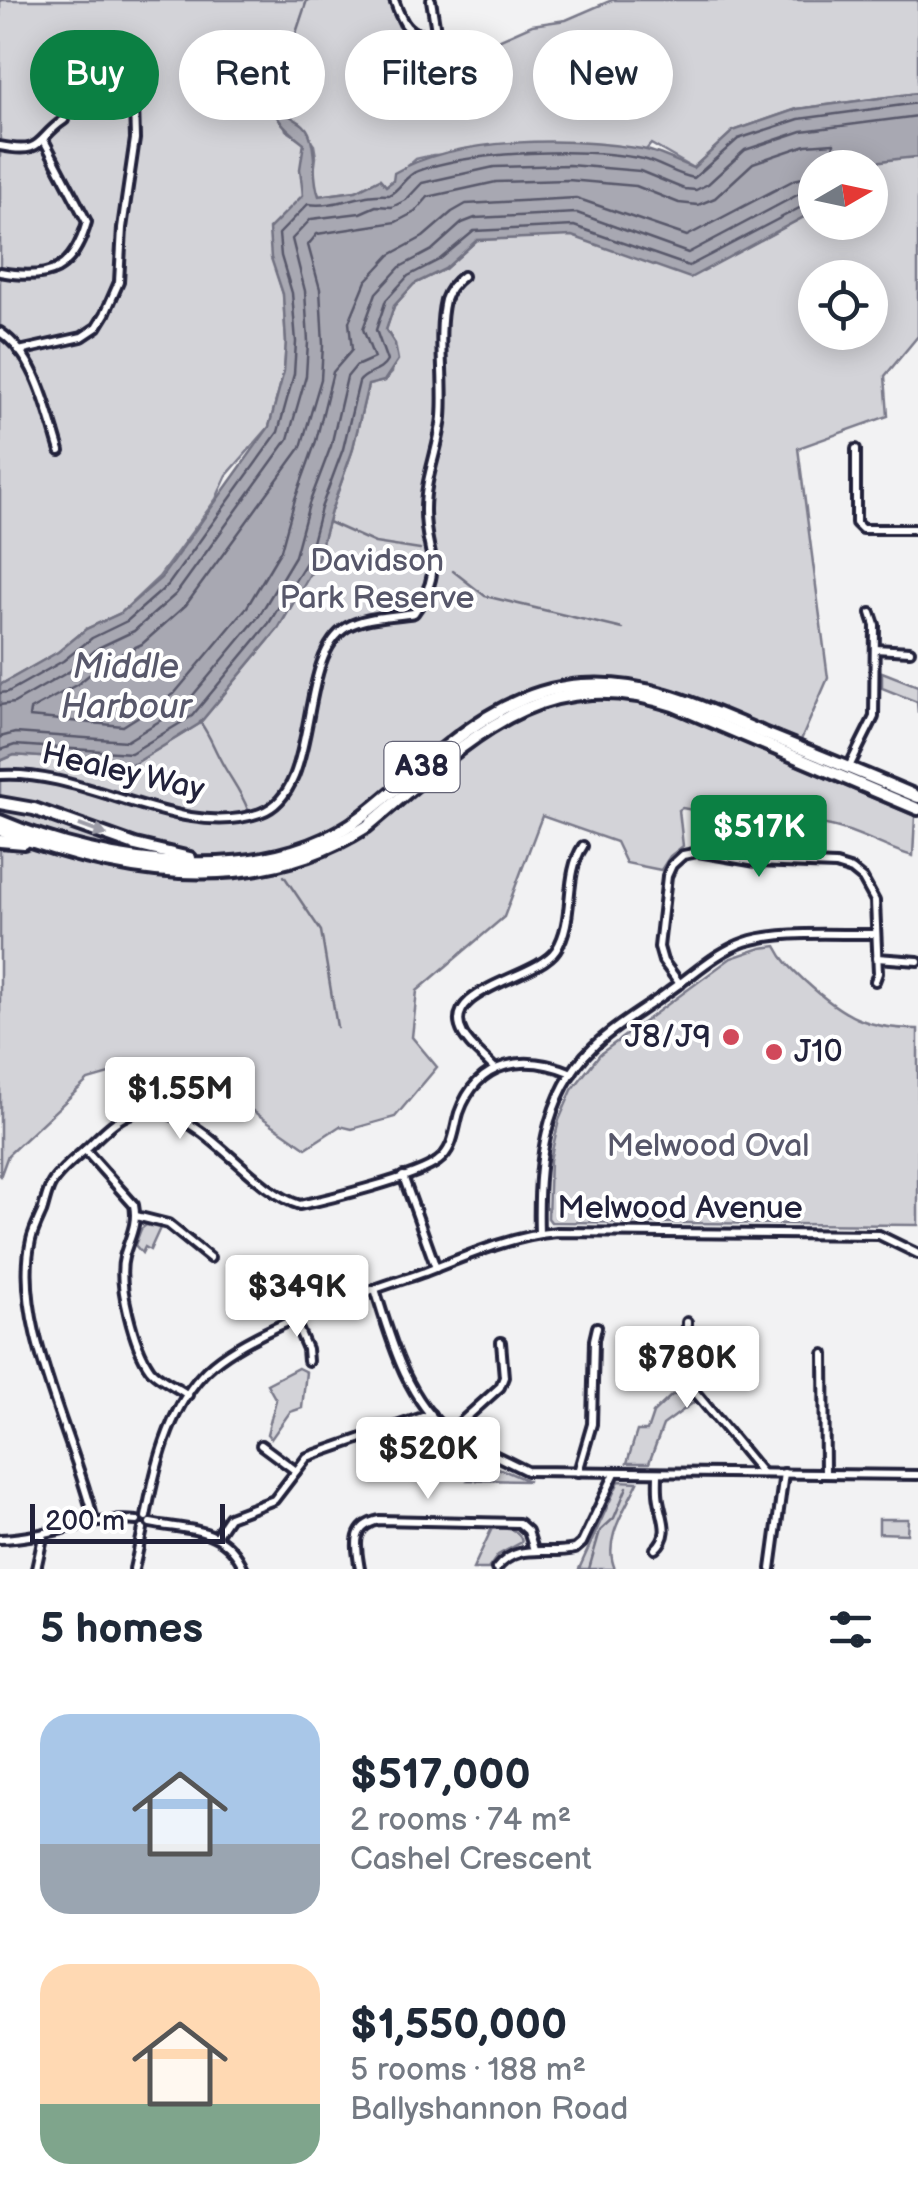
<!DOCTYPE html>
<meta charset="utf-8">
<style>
:root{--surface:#fff;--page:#f2f2f3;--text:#1f2937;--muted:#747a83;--accent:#0b8043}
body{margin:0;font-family:"Balsamiq Sans",sans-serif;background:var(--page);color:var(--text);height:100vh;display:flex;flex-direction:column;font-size:38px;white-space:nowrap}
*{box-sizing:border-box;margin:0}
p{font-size:32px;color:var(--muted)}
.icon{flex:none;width:55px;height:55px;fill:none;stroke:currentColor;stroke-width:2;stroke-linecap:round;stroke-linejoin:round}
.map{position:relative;height:1569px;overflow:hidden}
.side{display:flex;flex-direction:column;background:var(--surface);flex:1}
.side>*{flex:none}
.guide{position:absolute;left:30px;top:30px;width:860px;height:90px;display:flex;gap:20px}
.needle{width:65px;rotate:81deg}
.tools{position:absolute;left:798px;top:150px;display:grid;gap:20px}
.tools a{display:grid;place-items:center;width:90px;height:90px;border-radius:50%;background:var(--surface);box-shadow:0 5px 25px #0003;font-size:50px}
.scale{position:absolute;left:30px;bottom:25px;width:195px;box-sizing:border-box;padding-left:10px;border:5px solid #22223b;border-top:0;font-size:28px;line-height:35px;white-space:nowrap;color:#22223b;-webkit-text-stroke:8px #fff;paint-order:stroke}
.price{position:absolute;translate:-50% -85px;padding:0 22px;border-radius:10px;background:#fff;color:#222;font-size:32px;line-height:65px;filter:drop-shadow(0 2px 5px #0008)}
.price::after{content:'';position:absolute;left:50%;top:60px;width:30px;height:22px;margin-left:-15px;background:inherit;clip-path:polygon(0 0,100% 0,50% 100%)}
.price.active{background:var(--accent);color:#fff}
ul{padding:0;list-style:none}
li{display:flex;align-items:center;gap:30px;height:250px;padding:0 40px}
li span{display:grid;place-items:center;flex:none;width:280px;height:200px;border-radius:30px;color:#555}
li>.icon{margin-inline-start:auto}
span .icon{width:120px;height:120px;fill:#fffc;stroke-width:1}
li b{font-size:42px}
h2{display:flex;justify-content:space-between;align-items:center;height:120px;padding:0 40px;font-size:42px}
.tag{padding:0 35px;border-radius:45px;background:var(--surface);box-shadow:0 5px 25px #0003;font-size:35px;line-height:90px}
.tag.active{background:var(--accent);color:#fff}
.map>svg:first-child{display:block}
.green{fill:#d3d3d8;stroke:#7a7a8a;stroke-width:2.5;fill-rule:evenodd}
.water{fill:#a8a8b2;stroke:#727282;stroke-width:2.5}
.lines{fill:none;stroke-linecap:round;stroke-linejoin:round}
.shore{stroke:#58586b;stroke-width:2.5}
.stream{stroke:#727282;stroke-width:2.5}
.street-casing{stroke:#22223b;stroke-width:14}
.highway-casing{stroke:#22223b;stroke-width:18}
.street{stroke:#fff;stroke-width:6}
.highway{stroke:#fff;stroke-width:10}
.oneway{fill:#9c9ca7}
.poi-dot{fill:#d1495b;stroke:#fff;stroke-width:4}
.labels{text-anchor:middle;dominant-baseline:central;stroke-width:8;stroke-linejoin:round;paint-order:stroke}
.shield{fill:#fff;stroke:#646476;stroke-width:2.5}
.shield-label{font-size:30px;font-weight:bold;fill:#22223b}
.park-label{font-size:32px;fill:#57576a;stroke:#fff}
.street-label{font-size:32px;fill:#22223b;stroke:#fff}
.poi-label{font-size:32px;fill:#22223b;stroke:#fff;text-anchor:end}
.water-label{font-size:35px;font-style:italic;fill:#58586b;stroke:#fff}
</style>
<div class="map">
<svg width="918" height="1569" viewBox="0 0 918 1569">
<rect width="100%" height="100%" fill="#f2f2f3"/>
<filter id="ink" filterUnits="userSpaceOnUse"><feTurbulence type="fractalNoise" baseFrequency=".01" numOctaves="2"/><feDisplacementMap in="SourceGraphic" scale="20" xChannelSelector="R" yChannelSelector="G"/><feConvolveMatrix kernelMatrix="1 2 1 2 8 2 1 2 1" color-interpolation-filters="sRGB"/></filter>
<g filter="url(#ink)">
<g class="green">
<path d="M0 0H389L401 32 436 51 478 49 532 25 566 20 612 0H918V93L797 109 733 131 693 168 651 144 645 151 433 155 416 159 386 186 380 179 356 191 319 196 313 180 316 157 314 145 286 113 272 76 286 130 304 142 303 195 272 258 283 294 286 342 284 371 269 427 227 475 216 499 159 577 121 613 86 629 58 652 0 685Z"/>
<path d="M918 157V336L885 376 888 416 798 448 828 678 791 763 915 816 913 856C884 848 860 832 831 826 803 819 779 823 752 820 729 818 705 812 682 808L679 810 683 846 670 856 661 870 626 863 616 842 542 816 504 917 417 991 412 1037 437 1067 395 1117 352 1129 340 1126 306 1148 208 1080 147 1063 88 1080 8 1155 0 1177V761L14 755 134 764 199 724 278 629 316 564 331 511 352 452 368 385 384 381 392 373 395 344 386 330 394 306 414 284 445 269 477 240 572 235 690 277 811 213 815 206V222H870V168L852 167 894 158ZM815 278H870V332H815Z"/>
<path d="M882 672 918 686V713L917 702 882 688Z"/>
<path d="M776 946C784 962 793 970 806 982 843 1016 867 1029 918 1029V1225L551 1222 548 1218 550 1160 559 1120 572 1090 600 1054 731 958 761 948Z"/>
<path d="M146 1225 160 1228 150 1250 145 1247 142 1253 135 1245 141 1229Z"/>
<path d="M298 1368 306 1372 302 1408 290 1412 271 1439 267 1434 276 1400 267 1384Z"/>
<path d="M672 1395H688L694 1402 663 1425 649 1463H627L637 1431H647L653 1413Z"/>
<path d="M491 1465 529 1481 469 1480Z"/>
<path d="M619 1481 638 1482C626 1508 602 1540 615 1569H579Z"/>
<path d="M879 1519H908L907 1534 879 1533Z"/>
<path d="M492 1528C504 1528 519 1527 522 1542L498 1555 488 1569H473Z"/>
</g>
<path class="water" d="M272 74C275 85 278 102 286 112 293 121 304 121 309 133 318 155 311 175 319 196L356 191 380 179 386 186 393 181 394 173C457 136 571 137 642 149 659 152 677 162 693 168L733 131 797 109 918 93V157C883 159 850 168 815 168V206L811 213 690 278 572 236 477 240 445 269 414 284 394 306 386 330 395 344 398 360 384 381 368 385 352 452 331 511 316 564 278 629 199 724 134 764 14 755 0 761V685L58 652 86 629 121 613 161 578 269 427 284 371 286 342 283 294 271 258 269 229 303 195 300 169 304 143C280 125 261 106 272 74Z"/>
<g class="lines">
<g class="shore">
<path d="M815 175 794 180 687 236 576 198 466 204 452 212 423 237 390 255 366 281 349 322 352 350 333 372 316 441 295 499 281 550 247 607 174 694 123 726 29 717 30 710 78 684 106 661 142 644 186 605 301 447 321 379 323 345 320 289 308 245 317 234 396 222 415 212 428 197 496 182 568 180 636 186 679 203 698 205 715 198 753 163 806 145 834 143 832 168"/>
<path d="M0 693 8 692 63 661 92 638 127 621 168 585 278 432 294 374 296 342 292 293 281 256 279 234 308 204C337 208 363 192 389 195 402 188 404 176 418 171 471 151 588 147 643 159 660 163 676 175 694 178L738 139 799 119 918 103"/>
<path d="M0 705 14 703 70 671 98 648 134 631 176 594 288 439 306 376 308 342 305 291 292 239 311 219 360 213 376 206 392 207 406 200 422 183 494 167 569 165 640 171 684 189 696 190 708 184 745 150 802 131 918 116"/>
<path d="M0 737 15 733 127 741 184 706 259 616 295 556 309 504 331 446 347 377 356 366 374 358 363 329 376 293 400 267 432 250 462 223 475 218 577 213 688 253 801 193 815 190"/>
<path d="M0 750 15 745 131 753 192 716 269 623 307 561 321 508 343 449 359 382C367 371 380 374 387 361L376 330 386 300 408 276 439 260 474 231 574 226 689 266 807 204 815 203"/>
</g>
<g class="stream">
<path d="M271 75 275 62 296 33 307 0"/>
<path d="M328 522 375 543 420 550"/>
<path d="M453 571 485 596 623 629"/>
<path d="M200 722C209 734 213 746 220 759 229 777 241 791 248 810"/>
<path d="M284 876 321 931 337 1027"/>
<path d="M589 1569 600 1531 614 1518 627 1487"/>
</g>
<g class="street-casing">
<g id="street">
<path d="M394 0C402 22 407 37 433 35L436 31 431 0"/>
<path d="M0 146C45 155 35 139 64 120"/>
<path d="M0 272C50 281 73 271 87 222L45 142"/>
<path d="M0 332C37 357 47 410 60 451"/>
<path d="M19 351 82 337 97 327 105 314 119 282 122 228 135 139 134 104"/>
<path d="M856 449V523L862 529H918"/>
<path d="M875 649 910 651"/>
<path d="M849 767 874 717 875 625 871 613"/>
<path d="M0 775C85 769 181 841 260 813 323 791 295 658 347 627 366 616 393 617 414 613 448 565 424 556 425 509 425 478 439 448 442 417 445 381 437 333 445 300 448 291 455 282 463 276"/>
<path d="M877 958 918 961"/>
<path d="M680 984 663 961 659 947 667 876 672 865 683 855 698 852 756 862 836 865 852 870 863 879 875 901 878 973 875 981"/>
<path d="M495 1069C485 1058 470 1047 463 1034 438 989 537 979 556 950 576 919 563 876 583 846"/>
<path d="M85 1150 134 1205C138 1225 129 1238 124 1257 117 1283 134 1347 150 1369 158 1379 177 1387 188 1395"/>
<path d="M403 1176 436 1268"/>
<path d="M136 1216 168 1224 210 1258"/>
<path d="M539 1234C537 1168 543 1095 593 1047 614 1026 644 1010 668 992 693 975 716 952 745 942 781 930 837 935 876 934"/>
<path d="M375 1289C391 1340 406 1398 449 1433L527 1471 918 1475"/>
<path d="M295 1321 307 1349 308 1361"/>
<path d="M687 1322 686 1377 690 1386 762 1473"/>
<path d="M824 1354 825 1473"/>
<path d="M449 1433 500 1387 504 1377 501 1342"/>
<path d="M261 1445 296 1471"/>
<path d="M578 1472 592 1424 594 1340 597 1327"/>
<path d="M146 1517C155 1468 168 1412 202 1375 242 1330 366 1292 425 1272 467 1256 511 1236 557 1232L879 1235 918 1254"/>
<path d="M94 1521C75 1438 12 1323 31 1240 33 1231 38 1221 42 1212 45 1203 47 1191 52 1183 61 1169 78 1157 90 1145 110 1125 130 1104 162 1112 212 1124 252 1190 300 1205 328 1199 418 1177 438 1161 454 1149 454 1130 459 1113 478 1059 526 1054 572 1073"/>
<path d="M150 1523C191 1531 225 1526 244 1569"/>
<path d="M217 1535 229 1517 274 1500 307 1457 431 1414"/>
<path d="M0 1539C47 1538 90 1516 137 1521"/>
<path d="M655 1549C672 1534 662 1519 659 1500 657 1491 658 1482 658 1473"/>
<path d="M36 1569 44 1533"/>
<path d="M134 1569 143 1529"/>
<path d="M360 1569C356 1546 351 1526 379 1520L519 1523 528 1531 534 1550"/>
<path d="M496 1569C518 1541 545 1556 575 1549L582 1543 615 1473"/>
<path d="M771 1569 784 1473"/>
</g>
</g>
<g class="highway-casing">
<g id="highway">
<path d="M0 803 34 809 135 845 190 858"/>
<path d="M0 821C105 866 268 890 364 815 431 763 492 691 582 685 648 680 704 708 763 733 815 754 867 775 918 797"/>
<path d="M0 830C118 875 254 899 366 827 463 747 535 660 673 705L918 809"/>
<path d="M0 841 24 843"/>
</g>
</g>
<use href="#street" class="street"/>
<use href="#highway" class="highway"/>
</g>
<defs><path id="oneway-solid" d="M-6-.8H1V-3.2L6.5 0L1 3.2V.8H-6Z" transform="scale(2.5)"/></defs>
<use class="oneway" href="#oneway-solid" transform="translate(93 830) rotate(20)"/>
</g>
<g class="poi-dot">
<circle cx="731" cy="1037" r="10"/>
<circle cx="774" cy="1052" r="10"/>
</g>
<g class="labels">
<rect class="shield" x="384.5" y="742" width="75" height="50" rx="8"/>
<g class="shield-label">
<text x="422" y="767">A38</text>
</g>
<g class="park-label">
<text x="377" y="561">Davidson<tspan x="377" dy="37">Park Reserve</tspan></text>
<text x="708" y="1146">Melwood Oval</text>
</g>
<g class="street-label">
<text transform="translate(123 772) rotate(13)">Healey Way</text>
<text x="680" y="1208">Melwood Avenue</text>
</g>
<g class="poi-label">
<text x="711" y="1037">J8/J9</text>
<text x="794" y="1052" text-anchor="start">J10</text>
</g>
<g class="water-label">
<text x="126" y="667">Middle<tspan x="126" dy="40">Harbour</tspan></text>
</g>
</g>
</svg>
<div class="tools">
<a><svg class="needle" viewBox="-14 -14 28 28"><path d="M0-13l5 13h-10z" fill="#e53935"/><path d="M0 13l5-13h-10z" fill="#747a83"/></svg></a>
<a><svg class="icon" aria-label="locate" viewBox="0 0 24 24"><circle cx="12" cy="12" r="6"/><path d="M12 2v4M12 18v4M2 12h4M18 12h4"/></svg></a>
</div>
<div class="scale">200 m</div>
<b class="price active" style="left:759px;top:880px">$517K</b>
<b class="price" style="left:180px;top:1142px">$1.55M</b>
<b class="price" style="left:297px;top:1340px">$349K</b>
<b class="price" style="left:687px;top:1411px">$780K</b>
<b class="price" style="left:428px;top:1502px">$520K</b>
<div class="guide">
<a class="tag active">Buy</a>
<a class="tag">Rent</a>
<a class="tag">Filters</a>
<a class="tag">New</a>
</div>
</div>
<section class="side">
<h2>5 homes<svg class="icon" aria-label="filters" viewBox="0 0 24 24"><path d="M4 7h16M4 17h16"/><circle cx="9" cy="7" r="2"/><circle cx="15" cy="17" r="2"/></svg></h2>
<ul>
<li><span style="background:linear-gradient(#a9c7e8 65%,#9aa5b1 0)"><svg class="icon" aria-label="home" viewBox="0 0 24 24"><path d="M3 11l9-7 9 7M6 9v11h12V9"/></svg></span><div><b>$517,000</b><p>2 rooms · 74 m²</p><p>Cashel Crescent</p></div></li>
<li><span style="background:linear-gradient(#ffd9b3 70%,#7fa58c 0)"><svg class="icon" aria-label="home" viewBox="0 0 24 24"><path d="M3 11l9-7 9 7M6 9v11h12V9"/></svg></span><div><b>$1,550,000</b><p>5 rooms · 188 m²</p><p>Ballyshannon Road</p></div></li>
</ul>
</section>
